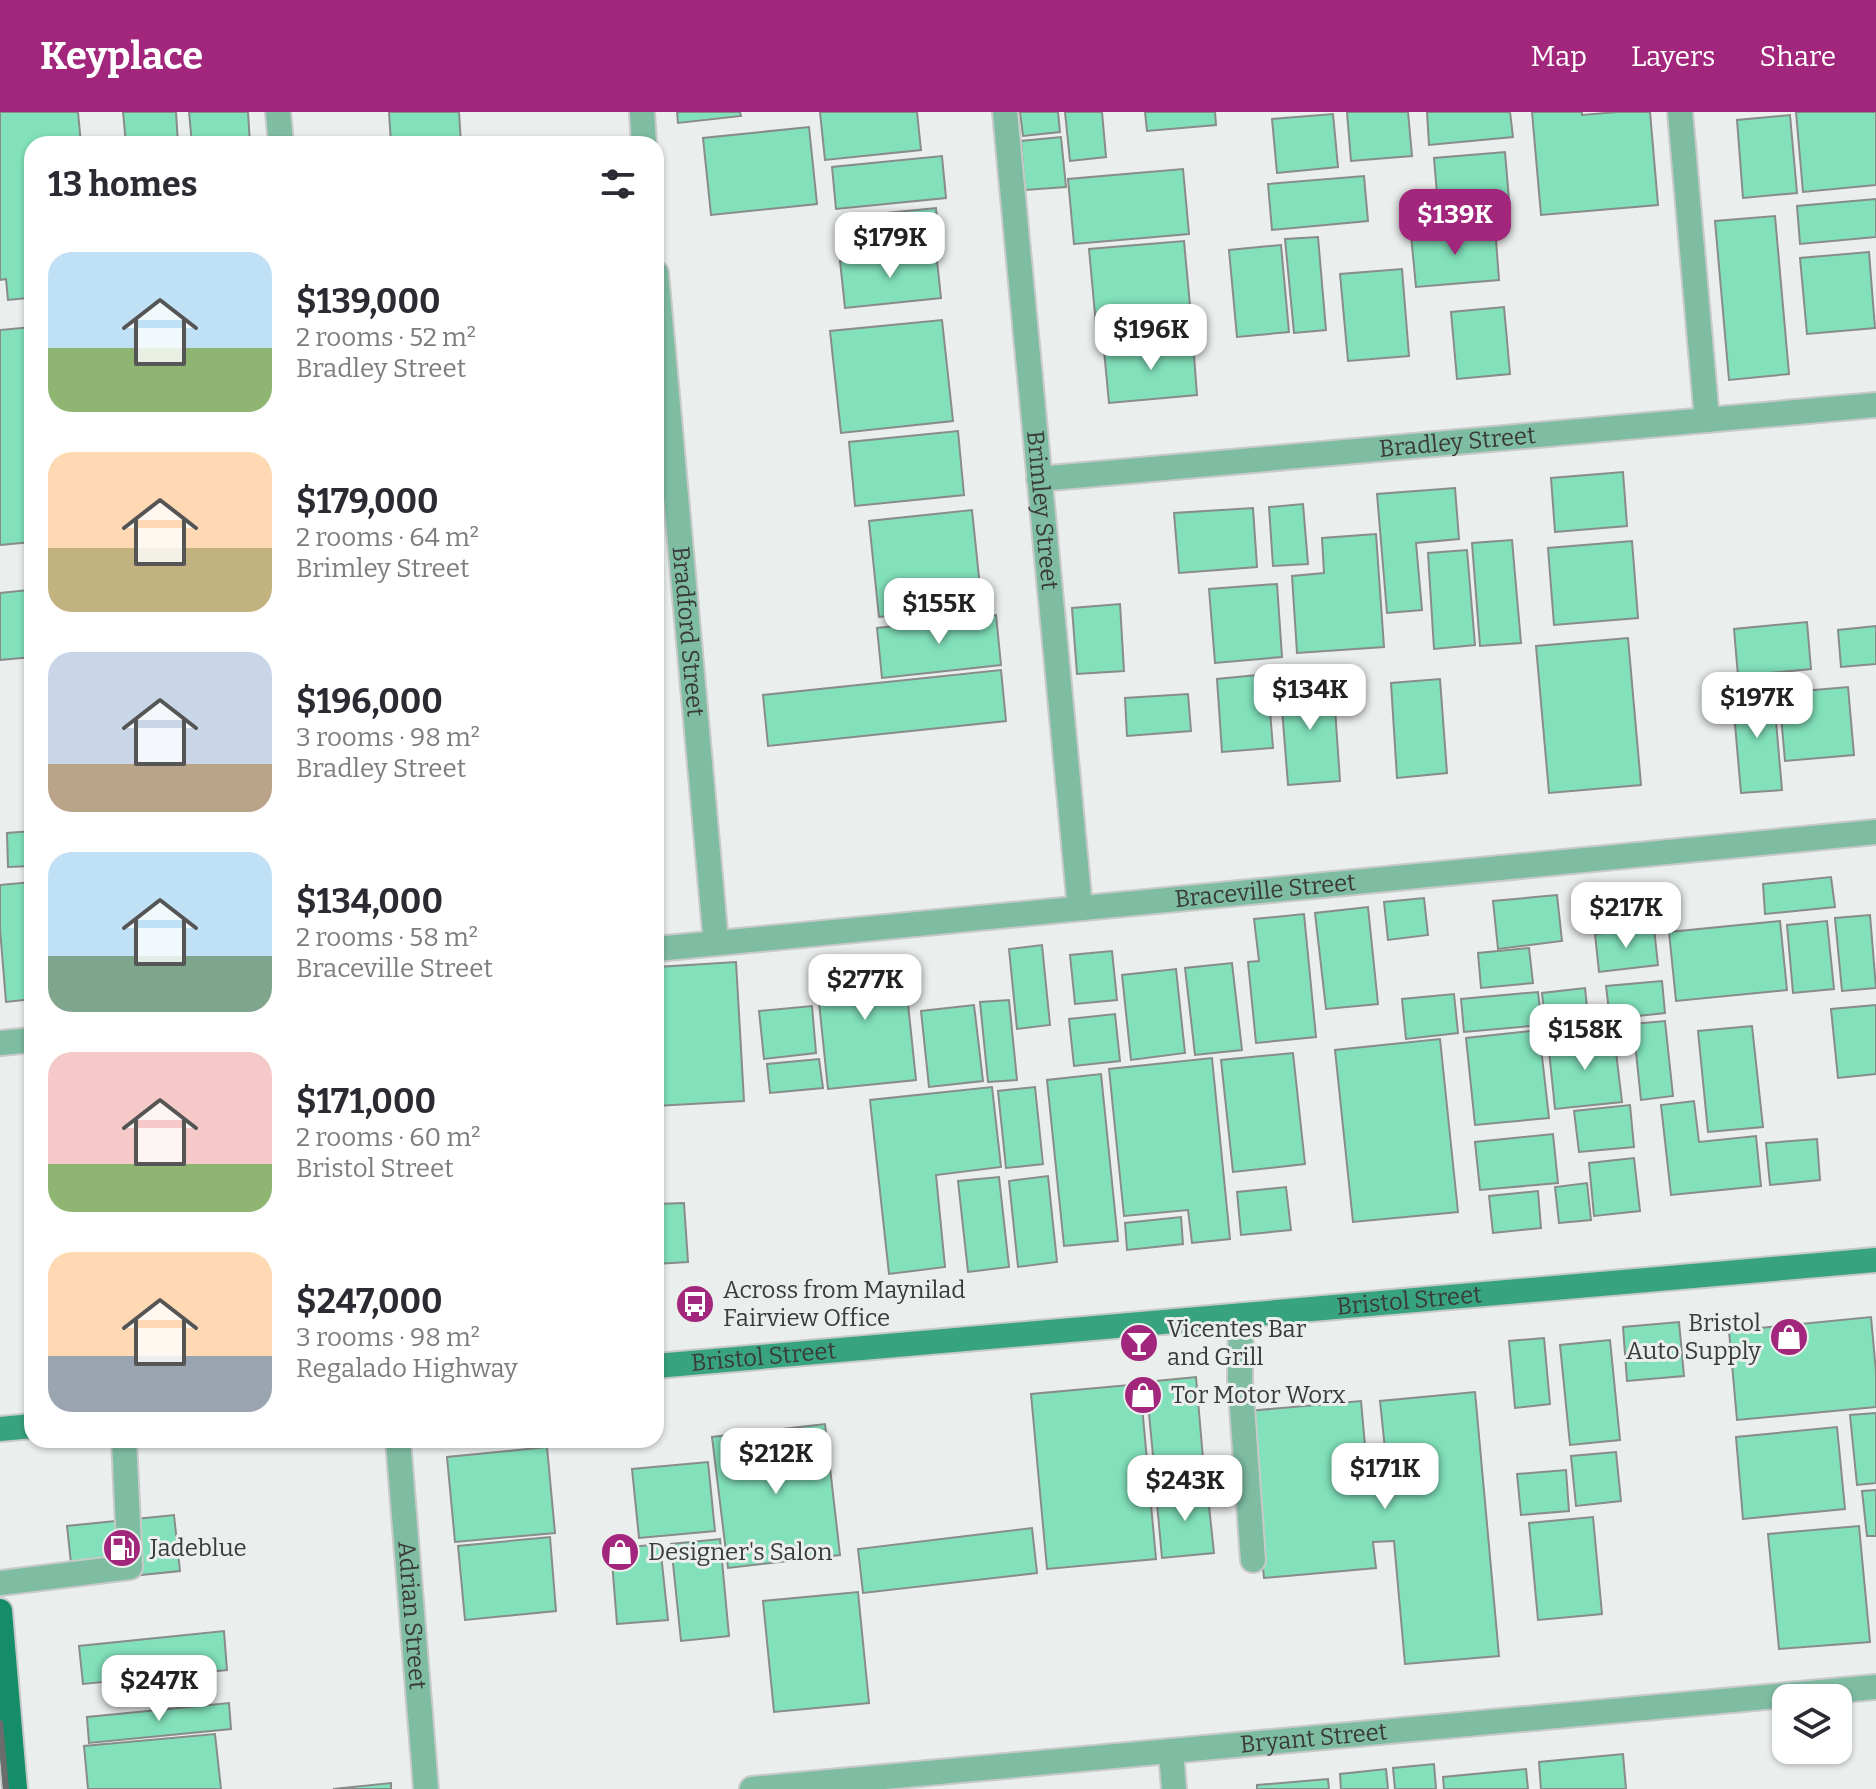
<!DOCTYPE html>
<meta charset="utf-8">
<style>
:root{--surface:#fff;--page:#f7f7f7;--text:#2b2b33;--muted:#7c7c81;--accent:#a2267b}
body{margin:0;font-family:Bitter,serif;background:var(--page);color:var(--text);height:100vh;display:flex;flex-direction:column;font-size:30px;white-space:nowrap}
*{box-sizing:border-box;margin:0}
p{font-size:26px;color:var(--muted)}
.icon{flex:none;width:44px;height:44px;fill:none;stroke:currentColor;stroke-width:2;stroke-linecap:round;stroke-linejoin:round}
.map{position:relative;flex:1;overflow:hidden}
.drawer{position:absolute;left:24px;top:24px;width:640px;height:1312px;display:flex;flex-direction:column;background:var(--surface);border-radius:24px;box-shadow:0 2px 6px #0004}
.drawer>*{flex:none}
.fabs{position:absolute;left:1772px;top:1572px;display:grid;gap:16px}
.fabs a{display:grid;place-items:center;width:80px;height:80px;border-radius:16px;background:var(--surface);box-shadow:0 2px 6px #0004;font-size:40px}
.price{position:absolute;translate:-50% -68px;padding:0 18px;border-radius:16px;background:#fff;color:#222;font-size:26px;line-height:52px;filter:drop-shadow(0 2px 4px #0008)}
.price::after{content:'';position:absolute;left:50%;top:48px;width:24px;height:18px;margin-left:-12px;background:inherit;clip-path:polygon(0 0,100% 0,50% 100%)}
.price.selected{background:var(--accent);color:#fff}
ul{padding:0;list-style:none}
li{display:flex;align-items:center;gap:24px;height:200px;padding:0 24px}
li span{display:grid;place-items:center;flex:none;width:224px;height:160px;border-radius:24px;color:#555}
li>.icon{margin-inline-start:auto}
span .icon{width:96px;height:96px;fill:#fffc;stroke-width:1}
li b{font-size:34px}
h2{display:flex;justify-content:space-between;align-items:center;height:96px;padding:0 24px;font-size:34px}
header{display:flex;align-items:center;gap:48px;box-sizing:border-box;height:112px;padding:0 40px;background:var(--accent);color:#fff}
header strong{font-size:38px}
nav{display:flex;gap:44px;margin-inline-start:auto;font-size:28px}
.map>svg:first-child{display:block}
.building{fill:#82e1bb;stroke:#888c8a;stroke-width:2}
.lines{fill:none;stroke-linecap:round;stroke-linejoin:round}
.lane-casing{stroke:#c7cac9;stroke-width:28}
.street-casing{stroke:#c7cac9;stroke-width:28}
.secondary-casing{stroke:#c7cac9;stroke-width:28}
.primary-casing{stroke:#c7cac9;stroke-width:28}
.lane{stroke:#7fbda3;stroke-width:24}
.street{stroke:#7fbda3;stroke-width:24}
.secondary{stroke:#38a47f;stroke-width:24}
.primary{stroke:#168d69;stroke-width:24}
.rail{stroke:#6b6d6d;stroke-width:6}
.labels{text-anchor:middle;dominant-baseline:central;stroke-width:6;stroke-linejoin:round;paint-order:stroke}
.street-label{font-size:24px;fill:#3a3b3b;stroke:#eaeeec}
.poi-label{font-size:24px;fill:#3a3b3b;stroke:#eaeeec;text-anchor:start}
</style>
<header>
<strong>Keyplace</strong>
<nav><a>Map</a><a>Layers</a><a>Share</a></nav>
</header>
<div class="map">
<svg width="1876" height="1677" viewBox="0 0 1876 1677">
<rect width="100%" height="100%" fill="#eaeeec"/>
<g class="building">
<path d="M0 0H78L81 32H32V189L28 186 8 188 6 167 0 168Z"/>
<path d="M123 0H176L178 32H126Z"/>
<path d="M189 0H248L250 32H192Z"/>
<path d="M389 0H459L461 32H391Z"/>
<path d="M677 0H740L741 4 678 11Z"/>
<path d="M820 0H917L921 38 825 48Z"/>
<path d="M1020 0H1058L1060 20 1023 24Z"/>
<path d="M1065 0H1102L1106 45 1070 49Z"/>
<path d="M1145 0H1215L1216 13 1147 19Z"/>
<path d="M1347 0H1408L1412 44 1351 49Z"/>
<path d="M1427 0H1510L1513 25 1429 33Z"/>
<path d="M1532 0H1582V3L1617 0H1650L1658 93 1541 103Z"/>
<path d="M1796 0H1876V73L1803 80Z"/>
<path d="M1333 2 1338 55 1277 61 1272 7Z"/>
<path d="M1790 3 1797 81 1743 86 1737 8Z"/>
<path d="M809 15 817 92 711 103 703 26Z"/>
<path d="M1061 25 1066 75 1025 78 1021 29Z"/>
<path d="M1505 40 1510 100 1439 106 1434 46Z"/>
<path d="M942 44 946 86 836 97 832 55Z"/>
<path d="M1183 57 1189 122 1074 132 1068 67Z"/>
<path d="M1364 64 1368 109 1272 118 1268 72Z"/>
<path d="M1876 87V125L1800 132 1797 94Z"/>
<path d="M936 96 940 137 850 146 846 105Z"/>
<path d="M1775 104 1789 262 1729 268 1715 109Z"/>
<path d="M1495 115 1499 168 1416 175 1411 123Z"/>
<path d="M1318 125 1326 218 1294 221 1285 127Z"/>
<path d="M1184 129 1192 215 1097 224 1089 137Z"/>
<path d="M1281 133 1289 220 1237 225 1229 138Z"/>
<path d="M936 139 941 186 845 196 840 149Z"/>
<path d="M1869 140 1875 216 1807 222 1800 146Z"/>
<path d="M1402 157 1409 244 1348 249 1340 162Z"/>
<path d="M1504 195 1510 262 1457 267 1451 200Z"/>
<path d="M942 208 953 309 841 321 830 219Z"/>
<path d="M32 215V430L0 433V218Z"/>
<path d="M1193 230 1197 283 1109 291 1104 238Z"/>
<path d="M958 319 964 383 855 394 849 330Z"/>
<path d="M1623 360 1627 414 1555 420 1551 366Z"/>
<path d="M1455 376 1459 427 1416 431 1422 498 1387 501 1377 382Z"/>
<path d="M1303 392 1308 452 1273 454 1269 395Z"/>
<path d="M1253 396 1257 455 1179 461 1174 401Z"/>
<path d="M972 398 982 494 879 505 869 409Z"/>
<path d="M1376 422 1384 535 1297 541 1292 464 1324 461 1322 426Z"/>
<path d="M1512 428 1521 531 1480 534 1472 431Z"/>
<path d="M1632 429 1638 506 1554 513 1548 436Z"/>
<path d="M1467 438 1475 533 1434 537 1428 441Z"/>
<path d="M1277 472 1282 545 1215 551 1209 477Z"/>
<path d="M28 478 32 545 0 548V481Z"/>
<path d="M1120 492 1124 559 1077 562 1072 496Z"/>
<path d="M996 503 1001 553 882 566 877 516Z"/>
<path d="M1807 510 1811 557 1738 564 1734 517Z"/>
<path d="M1876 514V552L1841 555 1838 518Z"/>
<path d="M1628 526 1641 673 1549 681 1536 534Z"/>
<path d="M1001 558 1006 609 768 634 763 583Z"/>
<path d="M1267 562 1273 636 1222 640 1217 567Z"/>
<path d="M1333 567 1340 669 1288 673 1280 571Z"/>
<path d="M1440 567 1447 661 1397 666 1391 571Z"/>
<path d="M1773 575 1782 678 1741 681 1732 578Z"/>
<path d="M1848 575 1854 643 1785 649 1779 581Z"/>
<path d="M1188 582 1191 619 1127 624 1125 586Z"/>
<path d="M32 719V754L8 755 7 721Z"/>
<path d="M1831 765 1835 795 1765 802 1763 772Z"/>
<path d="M32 770V887L6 890 0 817V773Z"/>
<path d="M1557 783 1562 829 1498 837 1493 789Z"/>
<path d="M1424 786 1428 823 1388 828 1384 790Z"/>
<path d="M1368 795 1378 892 1326 897 1315 801Z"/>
<path d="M1304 802 1316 925 1256 931 1248 850 1259 849 1254 807Z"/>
<path d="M1870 803 1876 876 1842 879 1835 806Z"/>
<path d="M1780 809 1787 878 1676 889 1669 820Z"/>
<path d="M1827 809 1834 877 1793 881 1787 813Z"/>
<path d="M1654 816 1658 853 1599 860 1595 822Z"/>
<path d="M1042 833 1050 913 1017 917 1009 837Z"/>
<path d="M1529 836 1533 871 1481 876 1478 841Z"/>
<path d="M1112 839 1117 888 1075 892 1070 843Z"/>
<path d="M903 844 916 968 828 977 815 852Z"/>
<path d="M736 850 744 989 656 994V882L658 881 657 855Z"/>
<path d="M1232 851 1242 938 1195 943 1185 856Z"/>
<path d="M1176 857 1185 941 1131 948 1122 863Z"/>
<path d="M1662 869 1665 901 1610 907 1606 874Z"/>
<path d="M1585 876 1589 913 1546 918 1542 881Z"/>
<path d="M1538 880 1542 913 1464 920 1461 887Z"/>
<path d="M1454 882 1458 921 1406 927 1402 887Z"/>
<path d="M1009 888 1017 968 988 970 980 890Z"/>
<path d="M974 893 983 969 929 975 921 899Z"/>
<path d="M1876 893V962L1838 966 1831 897Z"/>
<path d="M812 894 816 941 764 947 759 899Z"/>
<path d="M1115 902 1120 949 1074 954 1069 907Z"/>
<path d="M1665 909 1673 984 1641 988 1633 912Z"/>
<path d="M1752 914 1763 1015 1708 1020 1698 919Z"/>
<path d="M1539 918 1549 1006 1475 1013 1466 926Z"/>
<path d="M1614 923 1622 990 1555 997 1548 929Z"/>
<path d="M1440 927 1458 1100 1353 1110 1335 938Z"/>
<path d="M1293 941 1305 1052 1233 1060 1221 948Z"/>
<path d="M1212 946 1230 1127 1192 1131 1188 1098 1124 1104 1109 957Z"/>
<path d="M819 947 823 976 770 981 767 952Z"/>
<path d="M1101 962 1118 1129 1064 1134 1047 968Z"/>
<path d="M992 975 1001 1055 936 1063 945 1155 889 1162 870 988Z"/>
<path d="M1035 975 1043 1052 1006 1056 998 979Z"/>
<path d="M1694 989 1699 1030 1756 1024 1761 1074 1671 1083 1661 993Z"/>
<path d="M1630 993 1634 1035 1579 1040 1574 999Z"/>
<path d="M1553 1022 1558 1071 1480 1078 1475 1030Z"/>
<path d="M1817 1027 1820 1068 1770 1073 1766 1031Z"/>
<path d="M1634 1046 1640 1099 1594 1104 1589 1051Z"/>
<path d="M1048 1064 1057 1150 1018 1155 1009 1069Z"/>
<path d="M999 1065 1009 1155 968 1160 958 1069Z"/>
<path d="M1587 1071 1591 1108 1559 1111 1555 1075Z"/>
<path d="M1286 1075 1291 1118 1241 1123 1237 1080Z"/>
<path d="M1538 1079 1541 1116 1493 1121 1489 1084Z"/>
<path d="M684 1091 688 1150 656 1152V1092Z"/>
<path d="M1181 1105 1183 1132 1127 1138 1125 1111Z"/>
<path d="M1871 1205 1876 1260V1295L1737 1308 1729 1219Z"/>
<path d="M1679 1210 1684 1264 1627 1269 1623 1215Z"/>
<path d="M1544 1226 1550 1292 1515 1296 1509 1229Z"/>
<path d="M1610 1228 1620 1328 1570 1333 1560 1233Z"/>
<path d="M1196 1265 1205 1370 1156 1375 1146 1270Z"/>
<path d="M1140 1272 1156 1447 1047 1457 1031 1282Z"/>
<path d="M1475 1280 1499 1544 1405 1552 1394 1429 1373 1430 1376 1456 1264 1466 1248 1299 1361 1289 1368 1367 1388 1366 1380 1289Z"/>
<path d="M1876 1301V1371L1857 1373 1850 1303Z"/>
<path d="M825 1312 840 1443 728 1456 712 1325Z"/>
<path d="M1837 1315 1845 1397 1743 1407 1736 1325Z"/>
<path d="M547 1335 555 1421 455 1430 447 1345Z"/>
<path d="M1616 1340 1621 1389 1576 1394 1571 1344Z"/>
<path d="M708 1350 715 1419 639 1426 632 1357Z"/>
<path d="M1566 1358 1569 1399 1521 1403 1517 1362Z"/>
<path d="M1207 1375 1214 1441 1162 1446 1156 1380Z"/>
<path d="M1876 1378V1424H1867L1862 1379Z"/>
<path d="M174 1403 180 1459 73 1470 67 1414Z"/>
<path d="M1593 1405 1602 1502 1538 1508 1529 1411Z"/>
<path d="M1859 1414 1870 1530 1779 1537 1768 1422Z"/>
<path d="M1032 1416 1037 1461 863 1481 858 1437Z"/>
<path d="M550 1425 556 1499 465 1508 458 1434Z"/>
<path d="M720 1427 729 1524 681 1529 671 1432Z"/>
<path d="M660 1432 668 1508 617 1512 611 1437Z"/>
<path d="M858 1480 869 1591 774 1600 763 1489Z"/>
<path d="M224 1519 227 1558 83 1572 79 1534Z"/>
<path d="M229 1591 231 1617 89 1631 87 1605Z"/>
<path d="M215 1622 221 1677H88L84 1634Z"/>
<path d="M1623 1642 1626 1677H1541L1539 1650Z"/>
<path d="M1434 1652 1436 1677H1395L1393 1656Z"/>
<path d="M1386 1657 1388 1677H1341L1340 1662Z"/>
<path d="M1526 1657 1528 1677H1444L1443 1665Z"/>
<path d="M1328 1667 1329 1677H1257V1673Z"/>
<path d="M391 1671V1677H333Z"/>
</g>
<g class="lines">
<g class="lane-casing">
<g id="lane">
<path d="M1680 0 1707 308"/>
<path d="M0 931 32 928"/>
<path d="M1241 1203 1240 1267 1253 1448"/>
<path d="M0 1471 130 1455 124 1328"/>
</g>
</g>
<g class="street-casing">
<g id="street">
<path d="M278 0 281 32"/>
<path d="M642 0 644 32"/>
<path id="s1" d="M1005 0 1080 796"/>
<path id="s2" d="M656 161 716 831"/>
<path id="s3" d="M1039 367 1876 293"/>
<path id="s4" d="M656 837 1876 720"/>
<path id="s5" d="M398 1328 426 1677"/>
<path d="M1171 1639 1174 1677"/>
<path id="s6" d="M752 1677 1876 1575"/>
</g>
</g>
<g class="secondary-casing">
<g id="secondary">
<path id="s7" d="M656 1254 1876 1148"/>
<path d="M0 1317 32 1314"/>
</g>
</g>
<g class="primary-casing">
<path id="primary" d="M0 1499 15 1677"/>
</g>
<use href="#lane" class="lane"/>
<use href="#street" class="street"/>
<use href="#secondary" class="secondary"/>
<use href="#primary" class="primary"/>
<path class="rail" d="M0 1611 6 1677"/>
</g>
<defs>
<g id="bus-disc" transform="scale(2)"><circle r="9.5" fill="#a2267b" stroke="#eaeeec"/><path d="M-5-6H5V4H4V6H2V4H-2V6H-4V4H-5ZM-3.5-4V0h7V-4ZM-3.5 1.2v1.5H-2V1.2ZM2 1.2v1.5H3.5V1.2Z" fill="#fff"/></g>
<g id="shop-disc" transform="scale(2)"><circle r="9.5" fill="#a2267b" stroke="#eaeeec"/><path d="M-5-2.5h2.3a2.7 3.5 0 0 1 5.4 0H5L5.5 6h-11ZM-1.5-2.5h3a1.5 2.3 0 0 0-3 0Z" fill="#fff"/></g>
<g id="bar-disc" transform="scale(2)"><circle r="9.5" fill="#a2267b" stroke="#eaeeec"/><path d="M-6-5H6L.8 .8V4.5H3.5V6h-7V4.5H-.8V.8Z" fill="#fff"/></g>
<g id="fuel-disc" transform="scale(2)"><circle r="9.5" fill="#a2267b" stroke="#eaeeec"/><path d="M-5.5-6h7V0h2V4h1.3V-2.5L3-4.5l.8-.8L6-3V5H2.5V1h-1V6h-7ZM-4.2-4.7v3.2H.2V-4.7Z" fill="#fff"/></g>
</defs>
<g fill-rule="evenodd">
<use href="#bus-disc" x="695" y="1192"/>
<use href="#shop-disc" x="1789" y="1225"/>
<use href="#bar-disc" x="1139" y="1231"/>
<use href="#shop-disc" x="1143" y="1283"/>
<use href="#fuel-disc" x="122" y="1436"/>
<use href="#shop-disc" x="620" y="1440"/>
</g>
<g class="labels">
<g class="street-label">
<text stroke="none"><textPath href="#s3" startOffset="420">Bradley Street</textPath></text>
<text stroke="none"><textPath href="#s1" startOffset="400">Brimley Street</textPath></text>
<text stroke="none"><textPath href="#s2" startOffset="360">Bradford Street</textPath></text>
<text stroke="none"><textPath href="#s4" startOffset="612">Braceville Street</textPath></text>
<text stroke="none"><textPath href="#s7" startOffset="756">Bristol Street</textPath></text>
<text stroke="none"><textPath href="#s7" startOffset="108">Bristol Street</textPath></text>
<text stroke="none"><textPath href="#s5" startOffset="176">Adrian Street</textPath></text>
<text stroke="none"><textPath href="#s6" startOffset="564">Bryant Street</textPath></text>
</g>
<g class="poi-label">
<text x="723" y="1178">Across from Maynilad<tspan x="723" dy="28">Fairview Office</tspan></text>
<text x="1761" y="1211" text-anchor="end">Bristol<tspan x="1761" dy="28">Auto Supply</tspan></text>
<text x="1167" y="1217">Vicentes Bar<tspan x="1167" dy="28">and Grill</tspan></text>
<text x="1171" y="1283">Tor Motor Worx</text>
<text x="150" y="1436">Jadeblue</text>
<text x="648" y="1440">Designer's Salon</text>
</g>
</g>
</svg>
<div class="fabs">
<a><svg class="icon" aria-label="layers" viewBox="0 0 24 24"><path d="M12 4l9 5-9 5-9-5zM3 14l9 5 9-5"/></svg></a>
</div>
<b class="price selected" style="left:1455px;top:145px">$139K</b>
<b class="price" style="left:890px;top:168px">$179K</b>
<b class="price" style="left:1151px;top:260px">$196K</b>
<b class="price" style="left:939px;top:534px">$155K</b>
<b class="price" style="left:1310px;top:620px">$134K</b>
<b class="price" style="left:1757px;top:628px">$197K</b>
<b class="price" style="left:1626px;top:838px">$217K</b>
<b class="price" style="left:865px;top:910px">$277K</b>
<b class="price" style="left:1585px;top:960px">$158K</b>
<b class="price" style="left:776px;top:1384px">$212K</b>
<b class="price" style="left:1385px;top:1399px">$171K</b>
<b class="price" style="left:1185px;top:1411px">$243K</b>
<b class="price" style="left:159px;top:1611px">$247K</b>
<section class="drawer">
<h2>13 homes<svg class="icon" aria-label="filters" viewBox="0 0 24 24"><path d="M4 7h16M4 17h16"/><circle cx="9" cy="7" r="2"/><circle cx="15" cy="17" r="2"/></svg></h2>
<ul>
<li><span style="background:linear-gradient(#bfe0f5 60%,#8fb573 0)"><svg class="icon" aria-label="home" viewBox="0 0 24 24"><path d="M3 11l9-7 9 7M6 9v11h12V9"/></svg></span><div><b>$139,000</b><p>2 rooms · 52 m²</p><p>Bradley Street</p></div></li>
<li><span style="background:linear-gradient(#ffd9b3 60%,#c2b280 0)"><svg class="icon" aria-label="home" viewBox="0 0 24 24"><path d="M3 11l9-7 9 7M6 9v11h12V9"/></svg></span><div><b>$179,000</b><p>2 rooms · 64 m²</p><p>Brimley Street</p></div></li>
<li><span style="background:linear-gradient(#c9d6e8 70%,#b9a48a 0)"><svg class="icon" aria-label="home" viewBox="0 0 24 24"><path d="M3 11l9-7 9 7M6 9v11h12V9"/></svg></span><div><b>$196,000</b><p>3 rooms · 98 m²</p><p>Bradley Street</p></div></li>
<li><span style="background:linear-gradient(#bfe0f5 65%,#7fa58c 0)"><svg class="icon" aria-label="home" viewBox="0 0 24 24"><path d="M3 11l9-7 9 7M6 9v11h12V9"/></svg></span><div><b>$134,000</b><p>2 rooms · 58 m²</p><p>Braceville Street</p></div></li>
<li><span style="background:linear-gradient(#f6c9c9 70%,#8fb573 0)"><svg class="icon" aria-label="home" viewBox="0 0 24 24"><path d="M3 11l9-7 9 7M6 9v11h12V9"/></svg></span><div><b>$171,000</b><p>2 rooms · 60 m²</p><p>Bristol Street</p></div></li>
<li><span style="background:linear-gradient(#ffd9b3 65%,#9aa5b1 0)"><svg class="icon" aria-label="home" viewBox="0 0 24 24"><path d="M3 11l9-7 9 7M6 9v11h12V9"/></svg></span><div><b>$247,000</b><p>3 rooms · 98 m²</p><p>Regalado Highway</p></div></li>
</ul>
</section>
</div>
